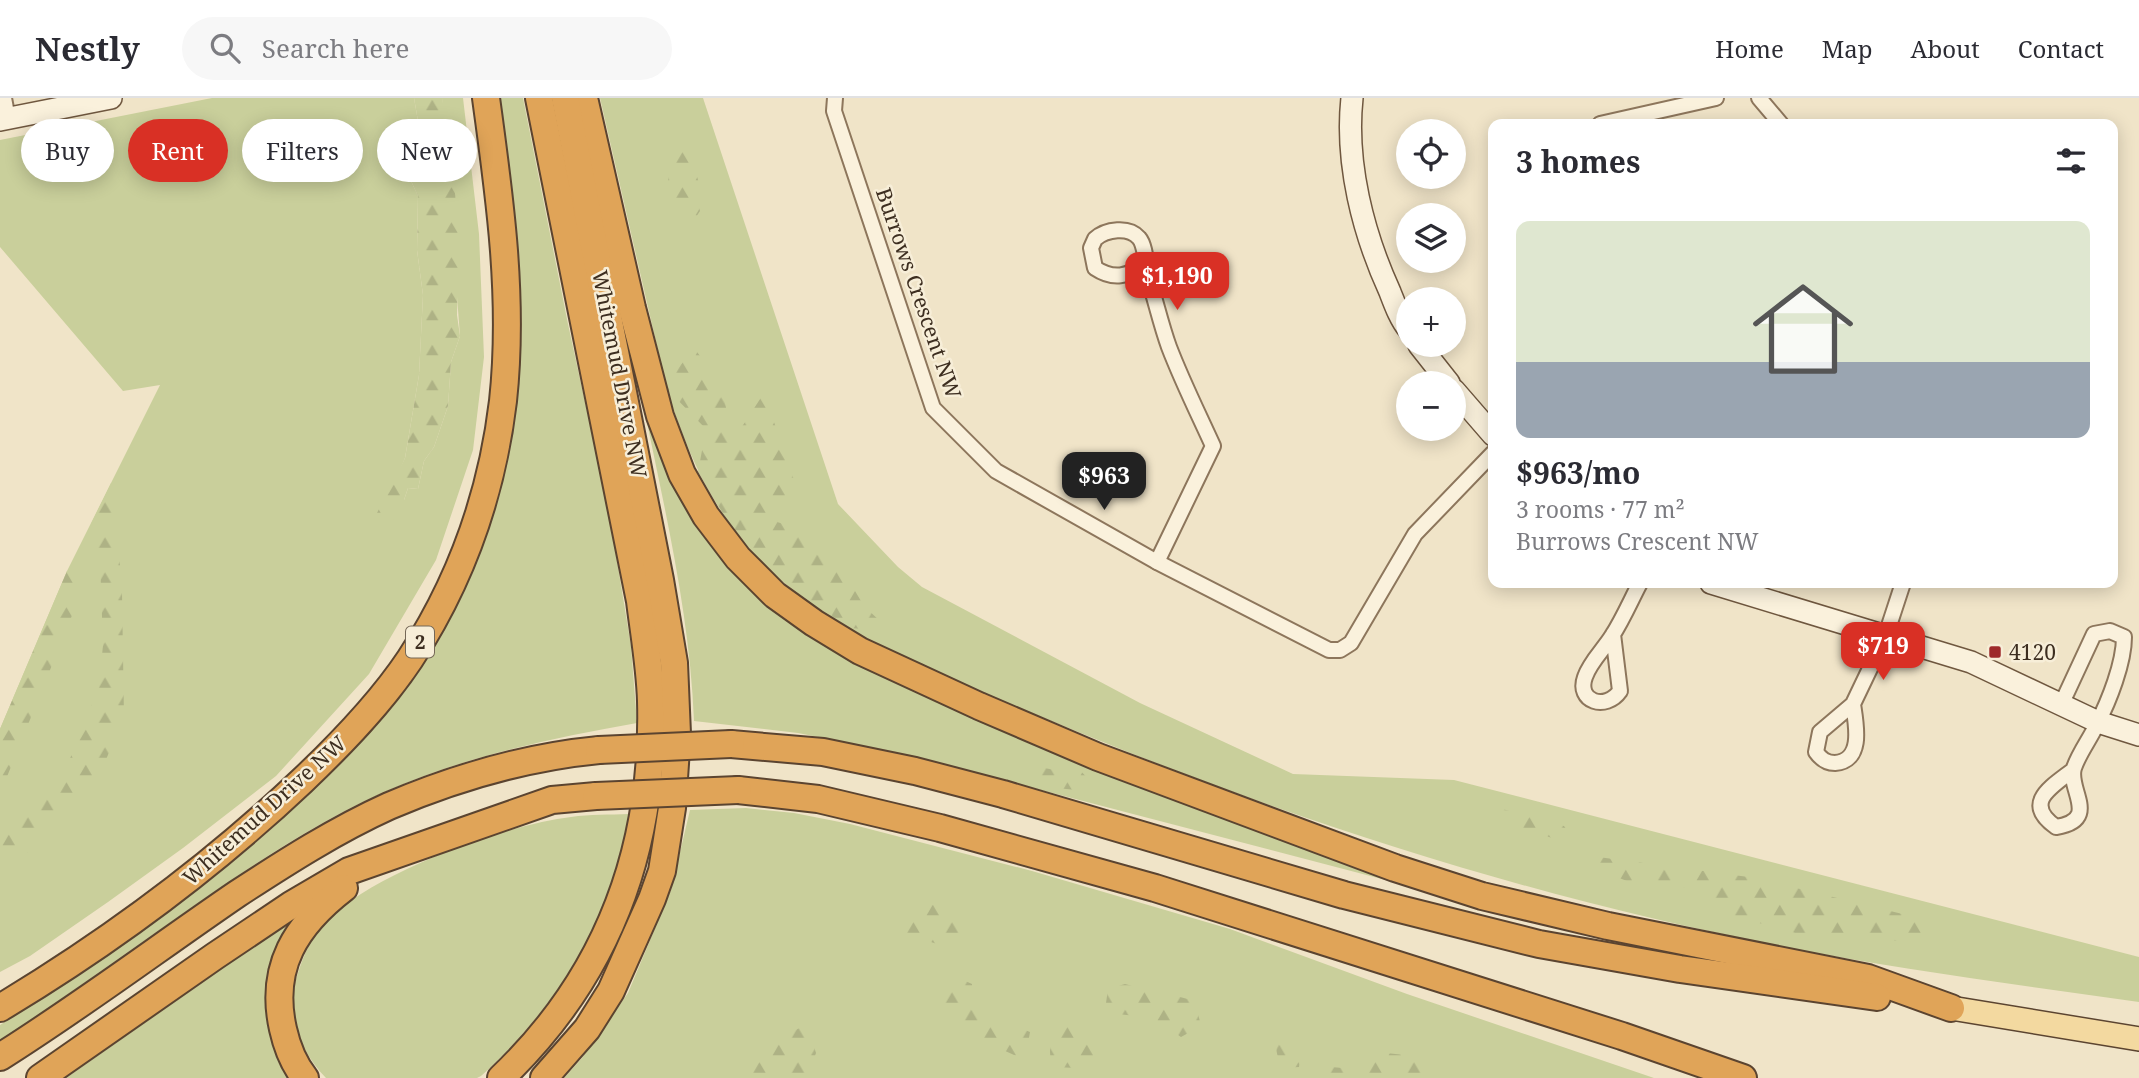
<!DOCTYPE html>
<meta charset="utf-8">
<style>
:root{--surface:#fff;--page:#f7f7f7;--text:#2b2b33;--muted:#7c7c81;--line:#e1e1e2;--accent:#d93025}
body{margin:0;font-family:"Noto Serif",serif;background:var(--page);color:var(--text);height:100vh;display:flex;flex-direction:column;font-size:26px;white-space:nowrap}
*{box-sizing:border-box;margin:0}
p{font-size:23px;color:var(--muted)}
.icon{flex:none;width:38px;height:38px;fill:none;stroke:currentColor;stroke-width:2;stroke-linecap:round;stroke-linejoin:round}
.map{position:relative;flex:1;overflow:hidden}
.side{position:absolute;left:1488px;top:21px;width:630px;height:469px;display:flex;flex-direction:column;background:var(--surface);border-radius:14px;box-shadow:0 4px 18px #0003}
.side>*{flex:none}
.hud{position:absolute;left:21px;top:21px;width:665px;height:63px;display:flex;gap:14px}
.tools{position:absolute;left:1396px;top:21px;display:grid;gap:14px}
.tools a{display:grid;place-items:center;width:70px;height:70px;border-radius:50%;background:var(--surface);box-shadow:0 4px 18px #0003;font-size:35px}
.price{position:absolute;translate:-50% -60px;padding:0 16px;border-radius:14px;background:var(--accent);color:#fff;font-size:23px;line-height:46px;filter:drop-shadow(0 2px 4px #0008)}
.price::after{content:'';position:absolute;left:50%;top:42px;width:21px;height:16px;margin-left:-10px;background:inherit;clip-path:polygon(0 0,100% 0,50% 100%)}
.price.on{background:#222;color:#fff}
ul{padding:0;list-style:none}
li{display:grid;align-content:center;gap:14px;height:371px;padding:0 28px}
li+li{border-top:2px solid var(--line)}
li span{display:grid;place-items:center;height:217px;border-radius:14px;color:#555}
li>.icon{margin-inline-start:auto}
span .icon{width:126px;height:126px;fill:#fffc;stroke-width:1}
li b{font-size:30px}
h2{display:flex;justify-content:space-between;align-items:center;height:84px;padding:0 28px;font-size:30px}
.tag{padding:0 24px;border-radius:32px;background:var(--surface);box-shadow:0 4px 18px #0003;font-size:24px;line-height:63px}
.tag.on{background:var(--accent);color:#fff}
header{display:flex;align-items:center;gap:42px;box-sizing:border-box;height:98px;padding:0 35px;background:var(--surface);border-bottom:2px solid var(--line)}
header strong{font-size:33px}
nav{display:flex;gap:38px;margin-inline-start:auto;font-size:24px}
.search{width:490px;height:63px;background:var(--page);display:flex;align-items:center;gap:18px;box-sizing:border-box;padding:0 24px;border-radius:38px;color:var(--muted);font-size:26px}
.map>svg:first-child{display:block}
.green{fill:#c9cf9b}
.forest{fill:url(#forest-firs)}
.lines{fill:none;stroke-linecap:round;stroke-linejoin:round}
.street-casing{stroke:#8d765c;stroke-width:18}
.secondary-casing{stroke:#6f573f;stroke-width:24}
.primary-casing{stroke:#5b4430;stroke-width:26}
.highway-casing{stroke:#5b4430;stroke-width:30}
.street{stroke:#faf1dc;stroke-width:14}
.secondary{stroke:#faf1dc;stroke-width:21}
.primary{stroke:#f3d9a0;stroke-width:23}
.highway{stroke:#e0a458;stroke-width:26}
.highway-bridge-casing{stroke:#5b4430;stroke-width:30;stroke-linecap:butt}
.highway-bridge{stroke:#e0a458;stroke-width:26}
.poi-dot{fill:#9e2a2b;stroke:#f7eed8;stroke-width:2.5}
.labels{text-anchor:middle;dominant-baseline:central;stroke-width:5;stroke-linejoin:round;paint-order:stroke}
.shield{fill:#f7eed8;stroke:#756857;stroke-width:2}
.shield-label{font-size:19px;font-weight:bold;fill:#3d2e20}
.street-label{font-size:21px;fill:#3d2e20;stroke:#f7eed8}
.poi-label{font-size:21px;fill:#3d2e20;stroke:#f7eed8;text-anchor:start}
</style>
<header>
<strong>Nestly</strong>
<div class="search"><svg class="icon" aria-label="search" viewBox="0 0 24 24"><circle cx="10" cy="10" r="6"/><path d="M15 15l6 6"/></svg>Search here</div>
<nav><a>Home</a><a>Map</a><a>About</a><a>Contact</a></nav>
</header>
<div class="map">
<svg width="2139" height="980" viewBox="0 0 2139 980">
<defs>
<pattern id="forest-firs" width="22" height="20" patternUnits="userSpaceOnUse" patternTransform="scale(1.75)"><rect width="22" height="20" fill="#c9cf9b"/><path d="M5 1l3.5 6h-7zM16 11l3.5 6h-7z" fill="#aeb285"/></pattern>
</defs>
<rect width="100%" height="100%" fill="#f0e4c8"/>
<g class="green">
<path d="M212 0H414L419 29 418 51 411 83 418 98 417 152 423 197 419 277 405 360 399 374 404 402 408 390 418 391 424 363 434 349 448 308 451 264 460 238 442 0H463L479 136 484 259 473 352 436 462 369 576 276 678 183 750 108 804 30 858 0 874V631L67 473 160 287 123 293 0 149V42Z"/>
<path d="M499 0H523L568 226 609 414 631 548 637 625C558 639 481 655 406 685 324 717 250 769 178 819 119 861 59 902 0 944V927C140 839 282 742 385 611 397 596 410 582 421 566 471 487 505 397 516 303 528 202 513 100 499 0Z"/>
<path d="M600 0H703L838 406 898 469 922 489 1140 605 1293 676 1454 682 2139 859V904C2021 887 1902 872 1785 849 1534 800 1289 722 1054 624 965 587 853 546 781 482 721 430 691 367 667 292Z"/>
<path d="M649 314 787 517 1399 780 1397 785 899 655 798 635 694 623C690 519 666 417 645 315Z"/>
<path d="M746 710 794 715 850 726 1032 773 1230 831 1407 896 1654 980H564L582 960 628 895 671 792 690 712Z"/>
<path d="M629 716C610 822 560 906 481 978L477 980H326C299 952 285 915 297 878 304 856 311 839 327 822 374 775 504 727 571 719 590 716 610 717 629 716Z"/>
<path d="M284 827 288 834 294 980H66Z"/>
</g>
<g class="forest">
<path d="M414 0H442L452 54 459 149 457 217 460 238 451 264 448 308 434 349 424 363 418 391 408 390 404 402 406 416 395 421 379 424 377 415 405 360 419 277 423 197 417 152 418 98 411 83 418 51 419 29Z"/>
<path d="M681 51 692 59 699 86 695 97 700 113 692 125 675 117 668 85 669 61Z"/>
<path d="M694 250 722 287 732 344 764 295 795 385 777 424 801 431 846 478 864 508 882 525 880 532 849 530 782 483 756 458 732 430 698 374 706 331 667 291 668 283Z"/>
<path d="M111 385 118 440 122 495 124 620 101 673 30 753 0 771V739L16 728 67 668 99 589 103 547 100 462 91 426Z"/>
<path d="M67 473 79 484 75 510 0 696V631Z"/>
<path d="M1029 667 1070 675 1076 668 1095 688 1091 699 1077 692 1045 689 1026 677Z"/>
<path d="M1495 709 1564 728 1569 735 1563 744 1490 718 1489 713Z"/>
<path d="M1583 757 1756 780 1931 823 1937 839 1891 843 1829 836H1799L1712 812 1692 794 1680 787H1637L1584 766 1578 760Z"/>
<path d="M926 805 945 810 972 827 968 843 946 849 895 832 901 820Z"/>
<path d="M952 877 972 886V899L977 913 1030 934 1025 962 963 934 939 904Z"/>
<path d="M1125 886 1144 891 1153 905 1180 899 1195 903 1201 928 1181 939C1158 923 1145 918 1117 916L1106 905 1108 891Z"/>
<path d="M1061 921 1086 937 1104 955 1076 970 1055 969C1044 953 1054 937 1061 921Z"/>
<path d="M807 926 816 955 807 980H734L775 943Z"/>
<path d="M1285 940 1301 952 1299 969 1283 970C1278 959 1274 953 1278 941Z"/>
<path d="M1386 955 1414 958 1425 976 1417 980H1308L1331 969 1354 971Z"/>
</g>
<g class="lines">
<g class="street-casing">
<g id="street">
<path d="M4 0 8 21"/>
<path d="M835 0 834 13 933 310 996 373 1157 464 1329 552H1340L1351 545 1415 436 1493 355"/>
<path d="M1759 0 1781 26"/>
<path d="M1600 26 1716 0"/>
<path d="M1145 166C1128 179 1113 182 1095 170L1091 150 1095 141C1106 131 1129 128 1139 140 1146 148 1146 170 1149 182 1156 204 1161 227 1169 249 1182 283 1198 315 1213 348L1157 464"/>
<path d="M1613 536 1620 593C1606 613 1576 604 1585 579 1590 564 1604 551 1612 538 1623 521 1631 502 1640 485"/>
<path d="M1853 606C1856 626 1864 663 1835 665 1826 665 1821 661 1816 654L1820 634 1853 606 1886 537 1903 485"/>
<path d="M2061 607 2094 536 2110 533 2124 539C2124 565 2109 603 2097 626 2090 641 2079 655 2074 670 2067 691 2101 722 2056 729 2022 705 2051 689 2073 672"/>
</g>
</g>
<g class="secondary-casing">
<g id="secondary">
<path d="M1352 0C1345 65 1363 135 1390 194 1395 207 1400 221 1409 232"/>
<path d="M0 22 111 0"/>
<path d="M1419 247 1449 285"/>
<path d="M1454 292 1493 337"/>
<path d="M1711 485 1971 564 2098 624 2139 637"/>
</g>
</g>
<g class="primary-casing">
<path id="primary" d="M1951 910 2139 941"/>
</g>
<g class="highway-casing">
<g id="highway">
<path d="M584 0 632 210 660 318 682 376 706 418 738 460 775 497 814 525 860 553 979 608 1098 659 1395 770 1482 798 1608 828 1868 880 1951 910"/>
<path d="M731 646 823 654 915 673 1003 696 1344 797 1539 846 1680 871 1877 899"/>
<path d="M738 692 818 701 940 730 1155 790 1622 938 1743 980"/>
<path d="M0 910C108 845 210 770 302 683 341 646 380 606 410 561 461 483 492 395 503 303 514 202 500 101 486 0"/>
<path d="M0 959C81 908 158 850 237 796 286 764 336 732 389 708 457 679 526 659 599 652"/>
<path d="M40 980 215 858 291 807 349 773 552 702 596 698"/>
<path d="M305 980C293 965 287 949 283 931 269 869 296 827 344 790"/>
<path d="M501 980C608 878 655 750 651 603 650 569 644 536 640 503L539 0"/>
<path d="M544 980 587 931 611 893 652 801 662 773 672 710 677 636 674 565 660 482 565 0"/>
</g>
</g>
<use href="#street" class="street"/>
<use href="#secondary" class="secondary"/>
<use href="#primary" class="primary"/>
<use href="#highway" class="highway"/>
<g class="highway-bridge-casing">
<g id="highway-bridge">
<path d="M599 652 731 646"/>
<path d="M596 698 738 692"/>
</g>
</g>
<use href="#highway-bridge" class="highway-bridge"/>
</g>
<rect class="poi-dot" x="1988" y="547" width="14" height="14" rx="3.5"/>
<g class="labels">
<rect class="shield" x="406" y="528.5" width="28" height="31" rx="5"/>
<g class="shield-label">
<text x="420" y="544">2</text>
</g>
<g class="street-label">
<text transform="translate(919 195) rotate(71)">Burrows Crescent NW</text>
<text transform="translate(620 276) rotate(79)">Whitemud Drive NW</text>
<text transform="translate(264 712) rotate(-42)">Whitemud Drive NW</text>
</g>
<g class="poi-label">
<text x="2009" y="554">4120</text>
</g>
</g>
</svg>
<div class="tools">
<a><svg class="icon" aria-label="locate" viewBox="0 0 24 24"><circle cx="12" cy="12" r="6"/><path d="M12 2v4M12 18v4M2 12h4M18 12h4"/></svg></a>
<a><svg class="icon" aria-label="layers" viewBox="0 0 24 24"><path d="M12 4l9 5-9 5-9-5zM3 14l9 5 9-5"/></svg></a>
<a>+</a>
<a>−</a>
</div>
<b class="price" style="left:1177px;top:214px">$1,190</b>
<b class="price on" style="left:1104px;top:414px">$963</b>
<b class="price" style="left:1883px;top:584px">$719</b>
<div class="hud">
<a class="tag">Buy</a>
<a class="tag on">Rent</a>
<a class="tag">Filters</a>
<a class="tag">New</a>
</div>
<section class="side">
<h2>3 homes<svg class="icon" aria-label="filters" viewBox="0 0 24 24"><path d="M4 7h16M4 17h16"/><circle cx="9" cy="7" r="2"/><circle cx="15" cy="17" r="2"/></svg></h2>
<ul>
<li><span style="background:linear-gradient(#dfe7d0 65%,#9aa5b1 0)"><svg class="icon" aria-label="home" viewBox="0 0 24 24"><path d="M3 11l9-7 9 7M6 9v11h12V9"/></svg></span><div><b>$963/mo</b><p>3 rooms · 77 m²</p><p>Burrows Crescent NW</p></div></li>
</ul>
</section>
</div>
